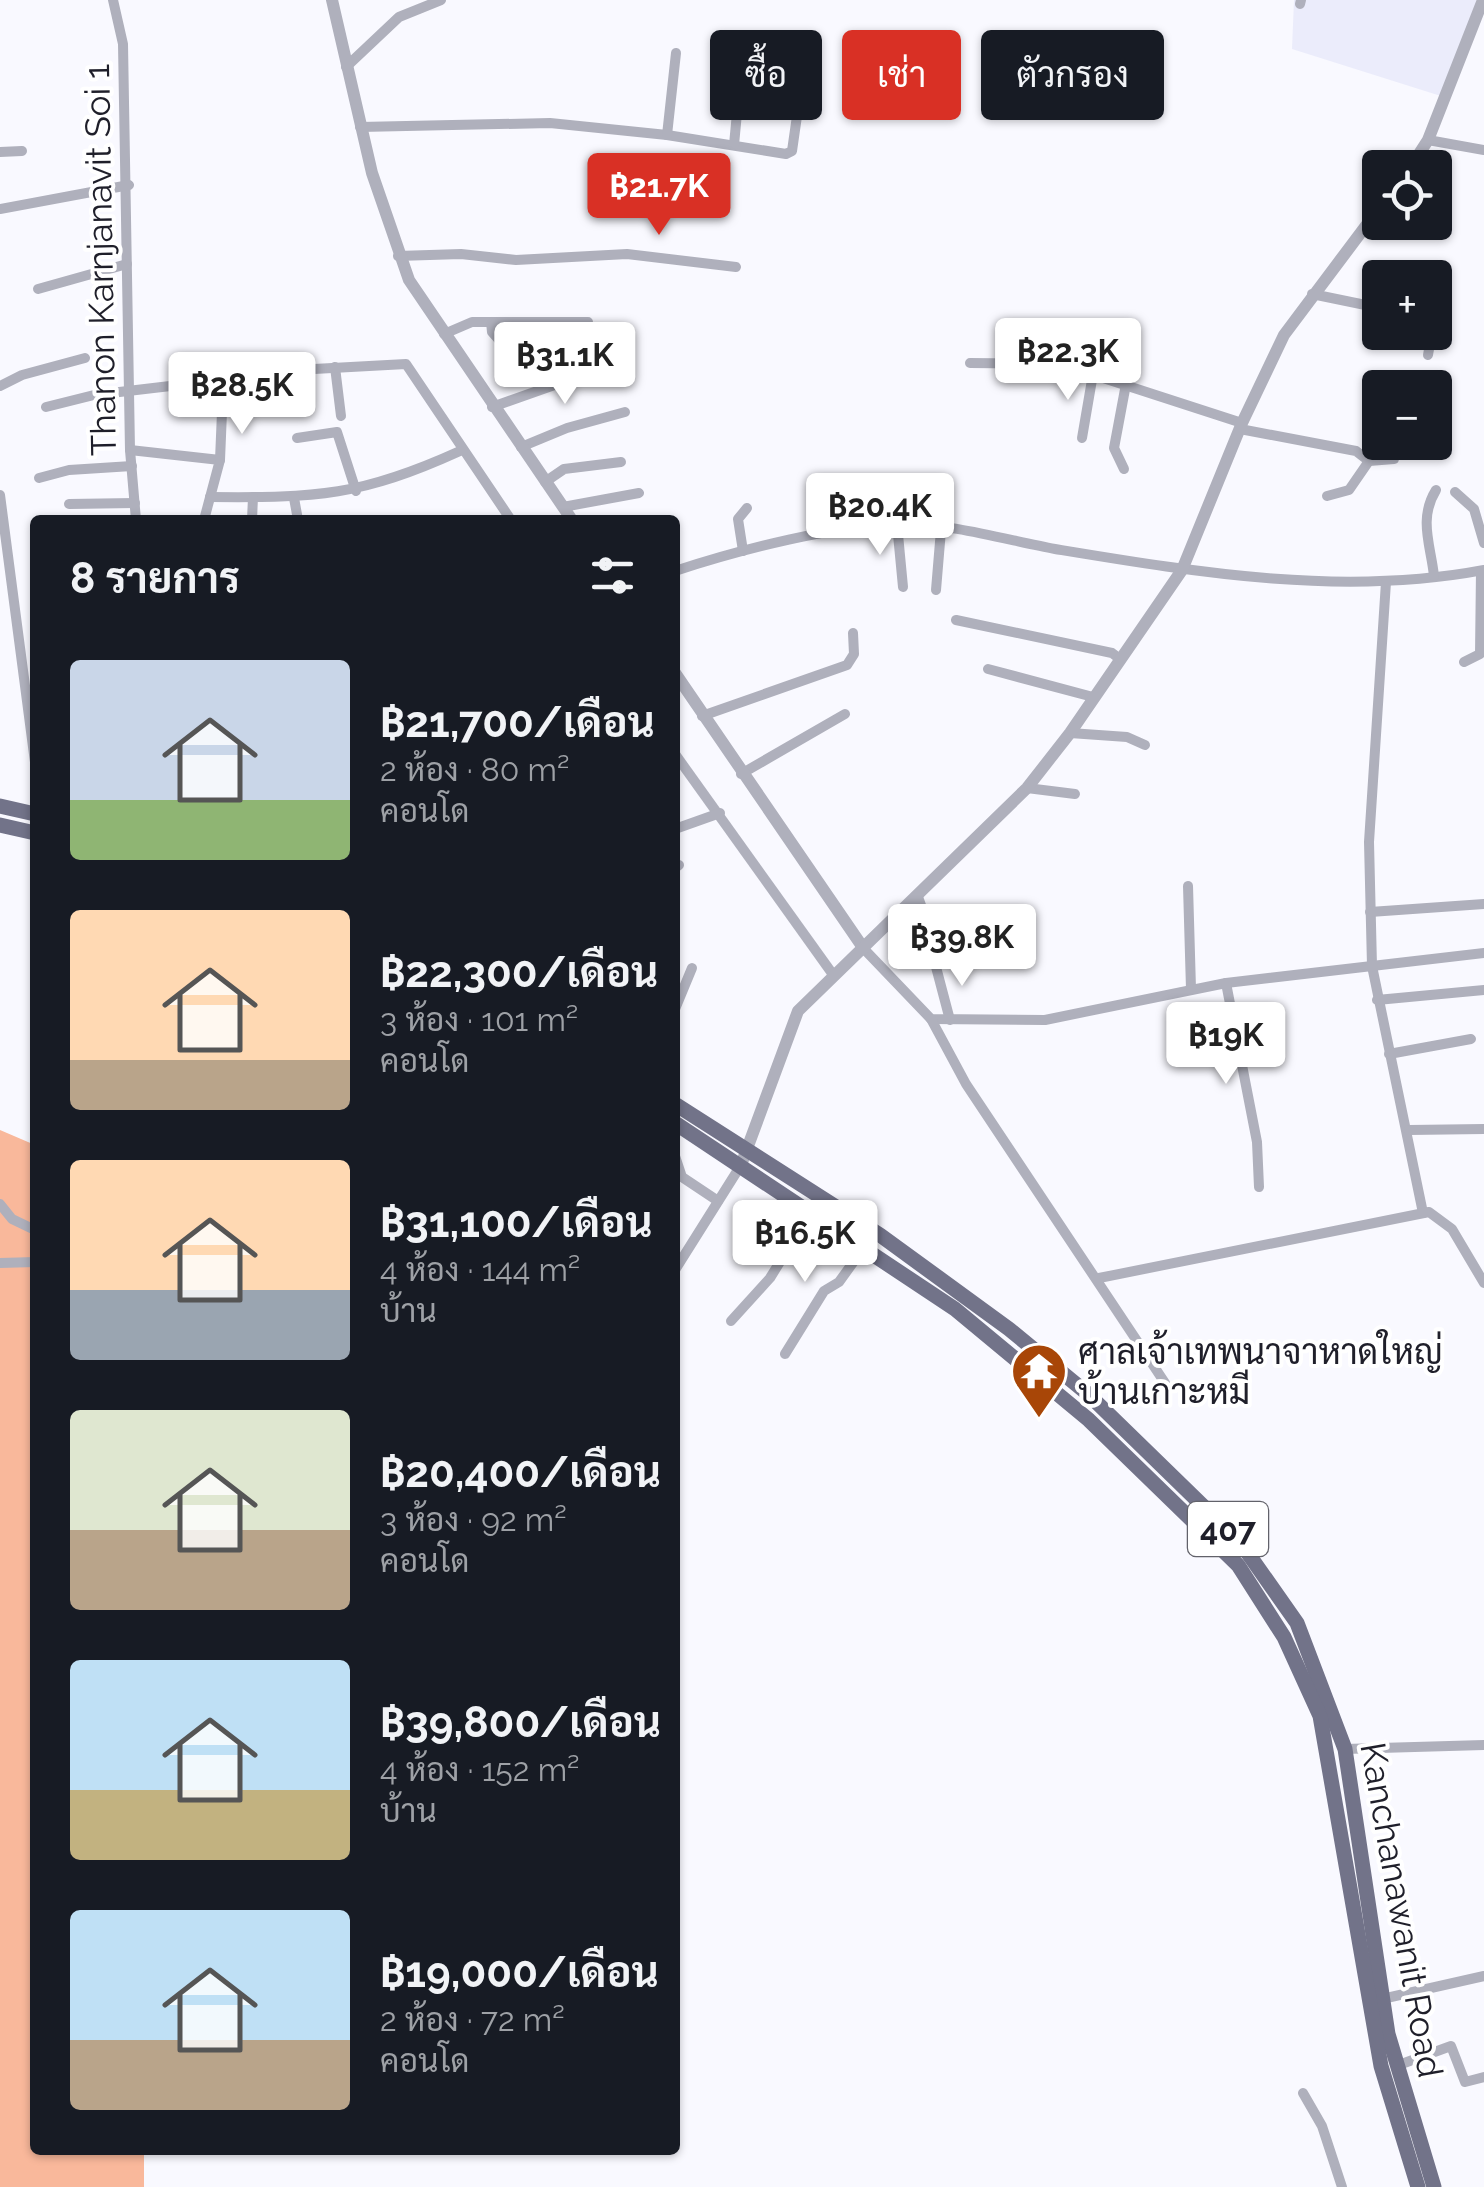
<!DOCTYPE html>
<html lang="th">
<meta charset="utf-8">
<style>
:root{--surface:#171b24;--page:#20242c;--text:#f1f3f6;--muted:#9ea1a6;--accent:#d93025}
body{margin:0;font-family:Raleway,Sarabun,sans-serif;background:var(--page);color:var(--text);height:100vh;display:flex;flex-direction:column;font-size:38px;white-space:nowrap}
*{box-sizing:border-box;margin:0}
p{font-size:32px;color:var(--muted)}
.icon{flex:none;width:55px;height:55px;fill:none;stroke:currentColor;stroke-width:2;stroke-linecap:round;stroke-linejoin:round}
.map{position:relative;flex:1;overflow:hidden}
.drawer{position:absolute;left:30px;top:515px;width:650px;height:1640px;display:flex;flex-direction:column;background:var(--surface);border-radius:10px;box-shadow:0 2px 8px #0004}
.drawer>*{flex:none}
.guide{position:absolute;left:710px;top:30px;width:622px;height:90px;display:flex;gap:20px}
.buttons{position:absolute;left:1362px;top:150px;display:grid;gap:20px}
.buttons a{display:grid;place-items:center;width:90px;height:90px;border-radius:10px;background:var(--surface);box-shadow:0 2px 8px #0004;font-size:50px}
.price{position:absolute;translate:-50% -85px;padding:0 22px;border-radius:10px;background:#fff;color:#222;font-size:32px;line-height:65px;filter:drop-shadow(0 2px 5px #0008)}
.price::after{content:'';position:absolute;left:50%;top:60px;width:30px;height:22px;margin-left:-15px;background:inherit;clip-path:polygon(0 0,100% 0,50% 100%)}
.price.current{background:var(--accent);color:#fff}
ul{padding:0;list-style:none}
li{display:flex;align-items:center;gap:30px;height:250px;padding:0 40px}
li span{display:grid;place-items:center;flex:none;width:280px;height:200px;border-radius:10px;color:#555}
li>.icon{margin-inline-start:auto}
span .icon{width:120px;height:120px;fill:#fffc;stroke-width:1}
li b{font-size:42px}
h2{display:flex;justify-content:space-between;align-items:center;height:120px;padding:0 40px;font-size:42px}
.tag{padding:0 35px;border-radius:10px;background:var(--surface);box-shadow:0 2px 8px #0004;font-size:35px;line-height:90px}
.tag.current{background:var(--accent);color:#fff}
.map>svg:first-child{display:block}
.built{fill:#ebecfb}
.forest{fill:#f9b89b}
.lines{fill:none;stroke-linecap:round;stroke-linejoin:round}
.minor{stroke:#afb0bc;stroke-width:10}
.tertiary{stroke:#afb0bc;stroke-width:12}
.primary{stroke:#727389;stroke-width:15}
.labels{text-anchor:middle;dominant-baseline:central;stroke-width:8;stroke-linejoin:round;paint-order:stroke}
.shield{fill:#fff;stroke:#62626a;stroke-width:2.5}
.shield-label{font-size:32px;font-weight:bold;fill:#1f1f2a}
.street-label{font-size:35px;fill:#1f1f2a;stroke:#fff}
.poi-label{font-size:35px;fill:#1f1f2a;stroke:#fff;text-anchor:start}
</style>
<div class="map">
<svg width="1484" height="2187" viewBox="0 0 1484 2187">
<rect width="100%" height="100%" fill="#f9f9ff"/>
<path class="built" d="M1294 0H1477L1444 97 1292 49Z"/>
<path class="forest" d="M0 1130 35 1145V2150H144V2187H0Z"/>
<g class="lines">
<g class="minor">
<path d="M113 0 123 44 130 450 136 520"/>
<path d="M1300 4 1301 0"/>
<path d="M346 67 399 17 441 0"/>
<path d="M360 127 550 123 667 135 786 154 792 151 802 81"/>
<path d="M667 135 676 53"/>
<path d="M1428 140 1484 150"/>
<path d="M734 145 742 59"/>
<path d="M0 152 22 151"/>
<path d="M0 209 129 185"/>
<path d="M398 256 461 254 516 260 627 254 736 267"/>
<path d="M38 289 127 264"/>
<path d="M1312 294 1380 308"/>
<path d="M1435 319 1442 286"/>
<path d="M491 322 492 332 507 349"/>
<path d="M444 334 472 322H588"/>
<path d="M1428 355 1432 332"/>
<path d="M970 363 1060 364 1242 423"/>
<path d="M335 367 341 416"/>
<path d="M0 386 22 375 85 358"/>
<path d="M1422 388 1424 380"/>
<path d="M46 407 94 395 314 369 406 364 511 520"/>
<path d="M492 407 611 365"/>
<path d="M1240 429 1356 451 1369 461 1394 459 1396 442"/>
<path d="M297 438 337 432 356 491"/>
<path d="M1082 438 1093 374"/>
<path d="M521 447 567 428 625 412"/>
<path d="M130 450 220 460 204 520"/>
<path d="M220 460 222 412"/>
<path d="M1124 469 1114 448 1126 384"/>
<path d="M39 478 69 470 132 466"/>
<path d="M545 482 564 469 621 462"/>
<path d="M1455 492 1474 509 1484 543"/>
<path d="M0 495 35 762"/>
<path d="M1327 496 1349 490 1369 461"/>
<path d="M210 497C317 498 361 496 460 451"/>
<path d="M294 498 298 520"/>
<path d="M69 504 135 503"/>
<path d="M563 507 639 493"/>
<path d="M252 520 253 497"/>
<path d="M897 524 903 587"/>
<path d="M743 551 738 519 747 508"/>
<path d="M675 571C739 550 838 524 905 524 948 523 1011 541 1055 549 1195 572 1342 597 1484 570"/>
<path d="M1434 576C1431 546 1418 519 1436 490"/>
<path d="M1386 582 1369 842 1372 966 1423 1213"/>
<path d="M936 590 941 530"/>
<path d="M956 620 1112 653 1120 659"/>
<path d="M1464 662 1480 654 1481 571"/>
<path d="M988 669 1093 697"/>
<path d="M702 716 847 665 854 654 853 633"/>
<path d="M1070 733 1127 737 1145 745"/>
<path d="M675 754 834 976"/>
<path d="M741 774 845 714"/>
<path d="M1027 788 1075 794"/>
<path d="M675 829 720 813"/>
<path d="M675 868 679 865"/>
<path d="M1188 886 1191 989"/>
<path d="M918 897 930 930"/>
<path d="M1370 912 1484 904"/>
<path d="M864 949 931 1019 1045 1020 1226 983 1484 953"/>
<path d="M936 967 950 1020"/>
<path d="M1226 983 1257 1142 1259 1187"/>
<path d="M1377 1000 1484 990"/>
<path d="M675 1009 692 968"/>
<path d="M931 1019 966 1084 1165 1383"/>
<path d="M1389 1054 1471 1039"/>
<path d="M1409 1130 1484 1129"/>
<path d="M675 1156 682 1177 718 1201"/>
<path d="M0 1204 12 1219 35 1230"/>
<path d="M0 1263 35 1262"/>
<path d="M675 1270 741 1165"/>
<path d="M1099 1278 1429 1212 1452 1229 1484 1283"/>
<path d="M731 1321 770 1278 812 1210"/>
<path d="M785 1354 824 1291 839 1282 865 1246"/>
<path d="M1345 1749 1484 1745"/>
<path d="M1382 1999 1484 1976"/>
<path d="M1396 2066 1451 2046 1465 2082 1484 2077"/>
<path d="M1303 2093 1322 2126 1342 2187"/>
</g>
<g class="tertiary">
<path d="M332 0 372 173 409 280 572 520"/>
<path d="M1410 168 1428 140 1483 0"/>
<path d="M675 673 864 949"/>
<path d="M741 1165 798 1011 1027 788 1070 733 1182 570 1242 423 1284 335 1380 207"/>
</g>
<g class="primary">
<path d="M0 806 35 814"/>
<path d="M0 825 35 833"/>
<path d="M675 1104 880 1235 1009 1329 1088 1394 1240 1542 1297 1623 1345 1749 1388 2034 1434 2187"/>
<path d="M675 1123 955 1309 1089 1420 1238 1565 1284 1637 1320 1716 1381 2066 1418 2187"/>
</g>
</g>
<defs>
<g id="temple-pin" transform="scale(2.875)"><path d="M0 17L-7.5 6A9.5 9.5 0 1 1 7.5 6Z" fill="#a84607" stroke="#fff"/><path d="M0-6L5-2H3V0L6.5 2.5H4V6H1.5V3h-3V6H-4V2.5H-6.5L-3 0V-2H-5Z" fill="#fff"/></g>
</defs>
<g fill-rule="evenodd">
<use href="#temple-pin" x="1039" y="1371"/>
</g>
<g class="labels">
<rect class="shield" x="1188" y="1502" width="80" height="54" rx="8"/>
<g class="shield-label">
<text x="1228" y="1529">407</text>
</g>
<g class="street-label">
<text transform="translate(100 260) rotate(-91)">Thanon Karnjanavit Soi 1</text>
<text transform="translate(1402 1910) rotate(80)">Kanchanawanit Road</text>
</g>
<g class="poi-label">
<text x="1078" y="1351">ศาลเจ้าเทพนาจาหาดใหญ่<tspan x="1078" dy="40">บ้านเกาะหมี</tspan></text>
</g>
</g>
</svg>
<div class="buttons">
<a><svg class="icon" aria-label="locate" viewBox="0 0 24 24"><circle cx="12" cy="12" r="6"/><path d="M12 2v4M12 18v4M2 12h4M18 12h4"/></svg></a>
<a>+</a>
<a>−</a>
</div>
<b class="price current" style="left:659px;top:238px">฿21.7K</b>
<b class="price" style="left:1068px;top:403px">฿22.3K</b>
<b class="price" style="left:565px;top:407px">฿31.1K</b>
<b class="price" style="left:242px;top:437px">฿28.5K</b>
<b class="price" style="left:880px;top:558px">฿20.4K</b>
<b class="price" style="left:962px;top:989px">฿39.8K</b>
<b class="price" style="left:1226px;top:1087px">฿19K</b>
<b class="price" style="left:805px;top:1285px">฿16.5K</b>
<div class="guide">
<a class="tag">ซื้อ</a>
<a class="tag current">เช่า</a>
<a class="tag">ตัวกรอง</a>
</div>
<section class="drawer">
<h2>8 รายการ<svg class="icon" aria-label="filters" viewBox="0 0 24 24"><path d="M4 7h16M4 17h16"/><circle cx="9" cy="7" r="2"/><circle cx="15" cy="17" r="2"/></svg></h2>
<ul>
<li><span style="background:linear-gradient(#c9d6e8 70%,#8fb573 0)"><svg class="icon" aria-label="home" viewBox="0 0 24 24"><path d="M3 11l9-7 9 7M6 9v11h12V9"/></svg></span><div><b>฿21,700/เดือน</b><p>2 ห้อง · 80 m²</p><p>คอนโด</p></div></li>
<li><span style="background:linear-gradient(#ffd9b3 75%,#b9a48a 0)"><svg class="icon" aria-label="home" viewBox="0 0 24 24"><path d="M3 11l9-7 9 7M6 9v11h12V9"/></svg></span><div><b>฿22,300/เดือน</b><p>3 ห้อง · 101 m²</p><p>คอนโด</p></div></li>
<li><span style="background:linear-gradient(#ffd9b3 65%,#9aa5b1 0)"><svg class="icon" aria-label="home" viewBox="0 0 24 24"><path d="M3 11l9-7 9 7M6 9v11h12V9"/></svg></span><div><b>฿31,100/เดือน</b><p>4 ห้อง · 144 m²</p><p>บ้าน</p></div></li>
<li><span style="background:linear-gradient(#dfe7d0 60%,#b9a48a 0)"><svg class="icon" aria-label="home" viewBox="0 0 24 24"><path d="M3 11l9-7 9 7M6 9v11h12V9"/></svg></span><div><b>฿20,400/เดือน</b><p>3 ห้อง · 92 m²</p><p>คอนโด</p></div></li>
<li><span style="background:linear-gradient(#bfe0f5 65%,#c2b280 0)"><svg class="icon" aria-label="home" viewBox="0 0 24 24"><path d="M3 11l9-7 9 7M6 9v11h12V9"/></svg></span><div><b>฿39,800/เดือน</b><p>4 ห้อง · 152 m²</p><p>บ้าน</p></div></li>
<li><span style="background:linear-gradient(#bfe0f5 65%,#b9a48a 0)"><svg class="icon" aria-label="home" viewBox="0 0 24 24"><path d="M3 11l9-7 9 7M6 9v11h12V9"/></svg></span><div><b>฿19,000/เดือน</b><p>2 ห้อง · 72 m²</p><p>คอนโด</p></div></li>
</ul>
</section>
</div>
